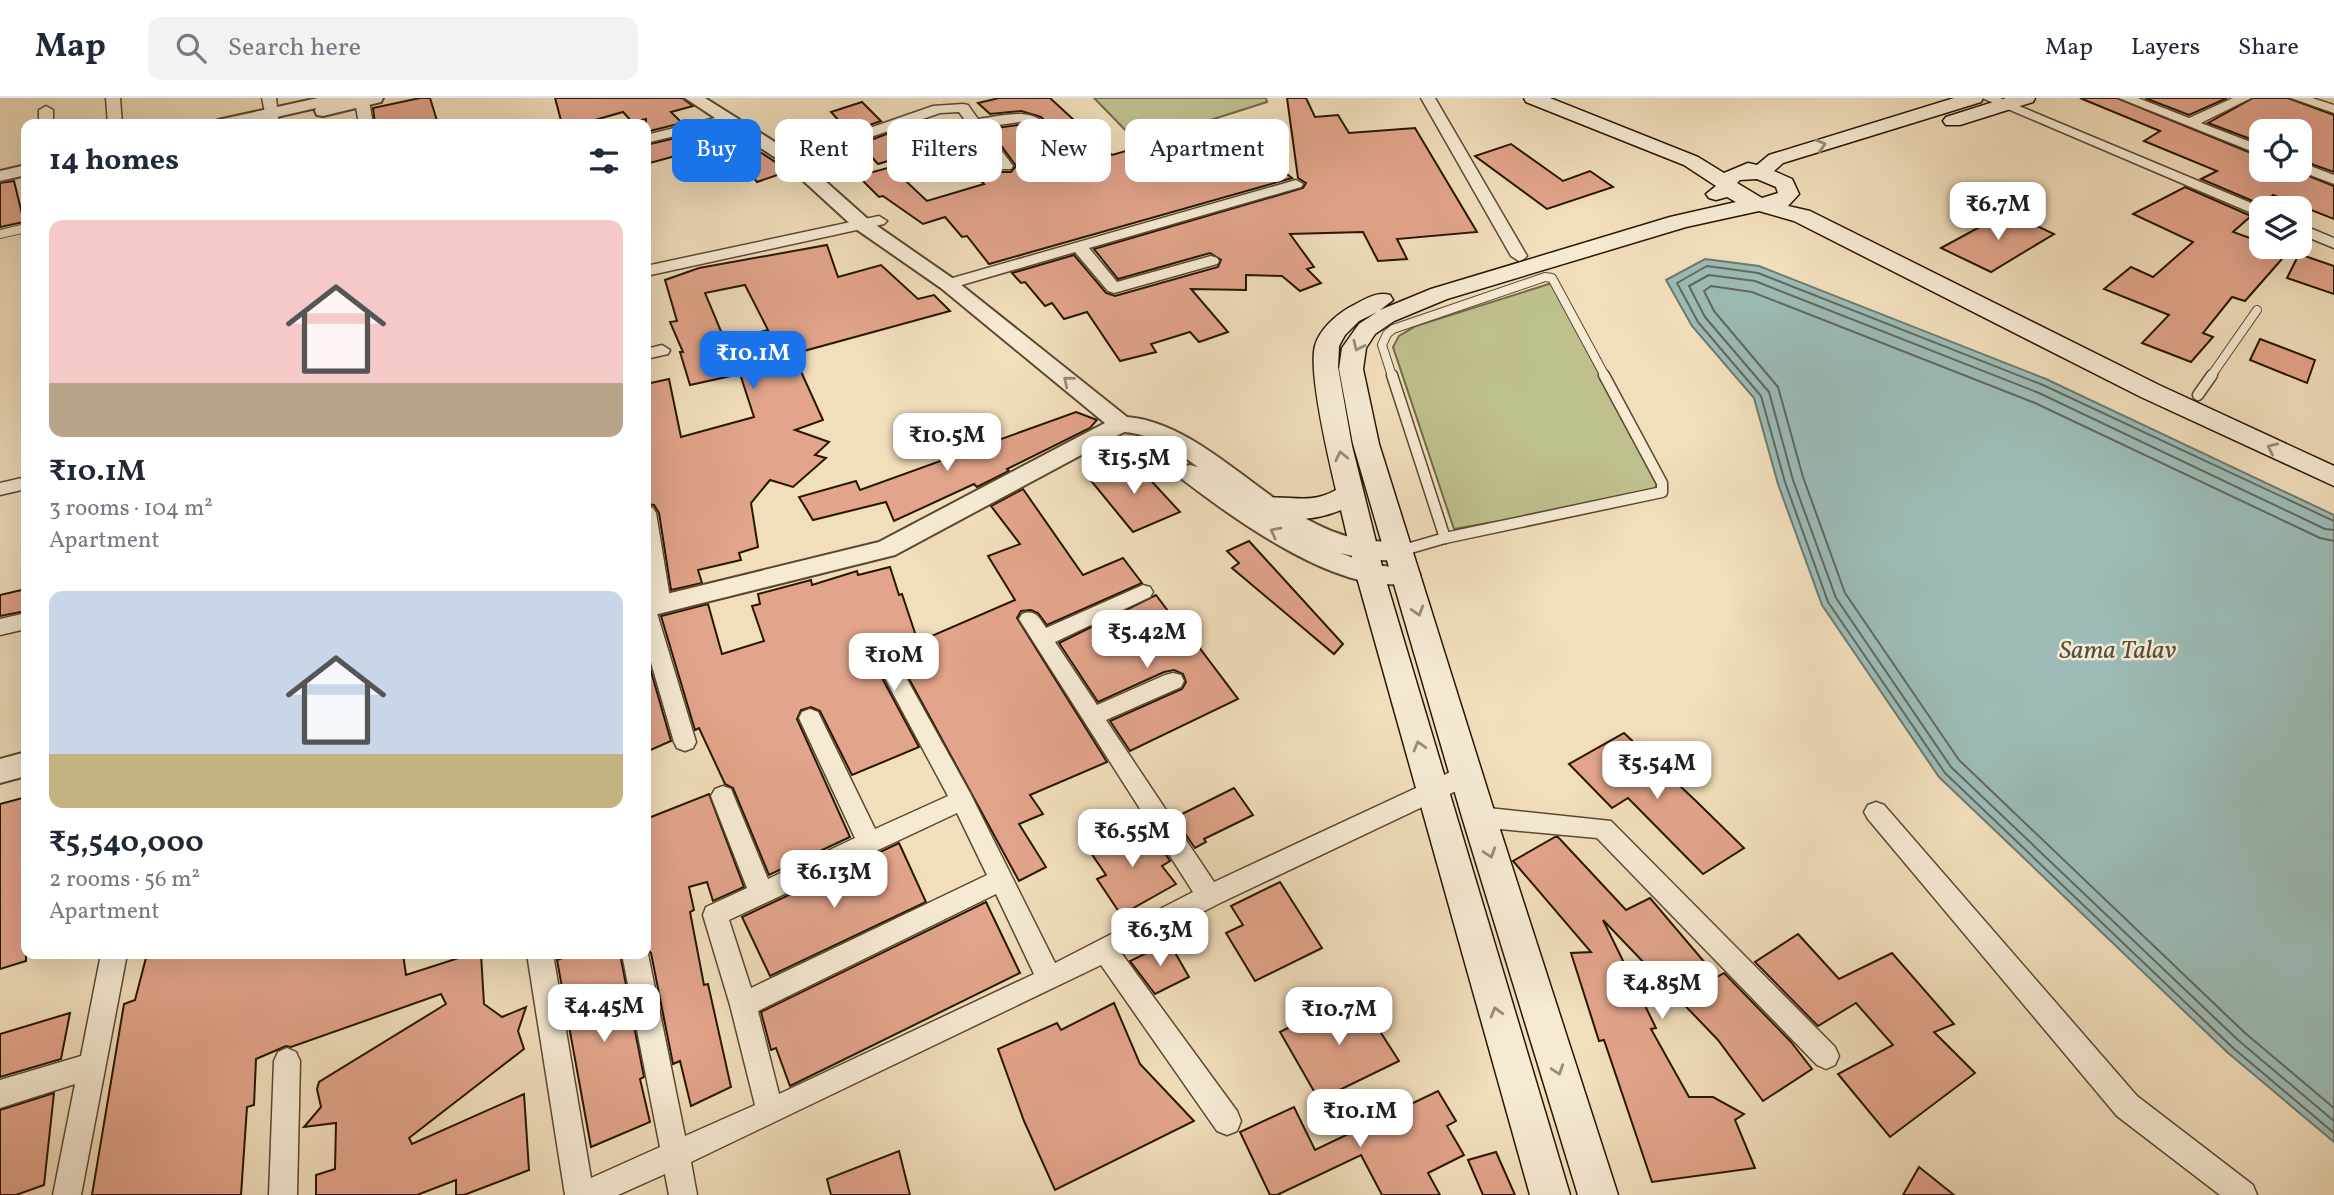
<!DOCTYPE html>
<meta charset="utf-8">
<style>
:root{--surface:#fff;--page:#f2f2f3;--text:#1f2937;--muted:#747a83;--line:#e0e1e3;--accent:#1a73e8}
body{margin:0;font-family:Vollkorn,serif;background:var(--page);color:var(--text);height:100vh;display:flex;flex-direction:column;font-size:26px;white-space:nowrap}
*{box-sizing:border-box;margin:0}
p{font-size:23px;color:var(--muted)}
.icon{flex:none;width:38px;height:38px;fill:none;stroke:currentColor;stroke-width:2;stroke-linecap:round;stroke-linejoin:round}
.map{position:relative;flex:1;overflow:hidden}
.sheet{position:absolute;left:21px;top:21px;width:630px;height:840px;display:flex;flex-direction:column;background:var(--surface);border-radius:14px;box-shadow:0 7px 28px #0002}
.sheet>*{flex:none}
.top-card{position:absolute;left:672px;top:21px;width:665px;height:63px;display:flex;gap:14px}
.controls{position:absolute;left:2249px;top:21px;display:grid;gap:14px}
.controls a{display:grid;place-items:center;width:63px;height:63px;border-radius:14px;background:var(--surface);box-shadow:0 7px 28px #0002;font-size:35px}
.price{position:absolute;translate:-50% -60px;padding:0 16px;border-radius:14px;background:#fff;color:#222;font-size:23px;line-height:46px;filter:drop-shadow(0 2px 4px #0008)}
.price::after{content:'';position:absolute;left:50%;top:42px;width:21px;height:16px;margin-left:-10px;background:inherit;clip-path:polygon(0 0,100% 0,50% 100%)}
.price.on{background:var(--accent);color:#fff}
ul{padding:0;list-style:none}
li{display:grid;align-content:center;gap:14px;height:371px;padding:0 28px}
li span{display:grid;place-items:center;height:217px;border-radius:14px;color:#555}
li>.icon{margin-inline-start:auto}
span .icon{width:126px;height:126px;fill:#fffc;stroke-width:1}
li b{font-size:30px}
h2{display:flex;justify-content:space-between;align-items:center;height:84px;padding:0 28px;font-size:30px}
.tag{padding:0 24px;border-radius:14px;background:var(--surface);box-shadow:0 7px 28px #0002;font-size:24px;line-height:63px}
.tag.on{background:var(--accent);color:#fff}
header{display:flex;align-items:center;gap:42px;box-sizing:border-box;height:98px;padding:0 35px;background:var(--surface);border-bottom:2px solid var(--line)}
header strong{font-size:33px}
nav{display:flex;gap:38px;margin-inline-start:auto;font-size:24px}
.search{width:490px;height:63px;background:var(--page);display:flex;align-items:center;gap:18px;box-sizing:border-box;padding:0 24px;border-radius:14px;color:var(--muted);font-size:26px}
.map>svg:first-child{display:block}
.green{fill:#bec08d;stroke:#736b48;stroke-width:2}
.water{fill:#9cbbb6;stroke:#6e796e;stroke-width:2}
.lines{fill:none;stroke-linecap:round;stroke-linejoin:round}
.shore{stroke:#62685c;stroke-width:2}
.building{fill:#e2a48a;stroke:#281603;stroke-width:2;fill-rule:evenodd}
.service-far1-casing{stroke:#5a4831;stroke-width:10}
.service-casing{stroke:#5a4831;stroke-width:13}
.minor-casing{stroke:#5a4831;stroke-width:3}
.tertiary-casing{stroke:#5a4831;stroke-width:4}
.secondary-casing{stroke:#281603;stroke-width:3}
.service-far1{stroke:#f6ead3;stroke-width:8}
.service{stroke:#f6ead3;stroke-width:10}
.minor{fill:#f6ead3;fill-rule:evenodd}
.tertiary{fill:#f6ead3;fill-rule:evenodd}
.secondary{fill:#f6ead3;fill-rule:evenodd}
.oneway{stroke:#998b75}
.labels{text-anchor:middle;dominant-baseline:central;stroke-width:5;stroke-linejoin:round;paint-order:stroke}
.water-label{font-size:26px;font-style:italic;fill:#515042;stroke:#f6ead3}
</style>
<header>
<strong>Map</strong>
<div class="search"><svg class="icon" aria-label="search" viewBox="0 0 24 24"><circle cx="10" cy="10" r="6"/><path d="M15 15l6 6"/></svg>Search here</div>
<nav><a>Map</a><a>Layers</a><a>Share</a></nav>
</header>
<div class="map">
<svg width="2334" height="1097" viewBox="0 0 2334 1097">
<rect width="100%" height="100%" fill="#f1debb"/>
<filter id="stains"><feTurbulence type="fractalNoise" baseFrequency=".00286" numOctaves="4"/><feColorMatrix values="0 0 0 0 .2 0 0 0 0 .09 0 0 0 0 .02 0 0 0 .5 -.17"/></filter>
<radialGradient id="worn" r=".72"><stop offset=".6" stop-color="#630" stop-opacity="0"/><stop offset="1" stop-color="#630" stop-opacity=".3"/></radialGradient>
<g class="green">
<path d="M1094 0H1266L1267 4 1138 45Z"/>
<path d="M1552 185 1657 387 1654 392 1641 398 1454 431 1393 249 1399 238 1416 228Z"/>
</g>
<path class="water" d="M1705 161 1759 168 2046 281 2334 417V1044L2227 954 1939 679 1822 507 1778 386 1754 300 1692 228 1666 182Z"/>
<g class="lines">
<g class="shore">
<path d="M2334 423 2043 287 1758 175 1707 168 1677 185 1698 224 1761 298 1785 384 1828 504 1945 675 2232 949 2334 1035"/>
<path d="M2334 432 2325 431 2039 295 1755 183 1709 177 1689 188 1705 219 1769 294 1793 382 1836 500 1951 669 2238 942 2334 1023"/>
<path d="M2334 443 2320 440 2035 305 1752 194 1711 188 1704 193 1714 213 1778 289 1803 379 1845 495 1959 662 2245 935 2334 1010"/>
</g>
</g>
<g class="building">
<path d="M420 0H430L438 26H375L373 10Z"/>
<path d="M555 0H682L693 8 671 14 682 25 646 34V21L632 24 623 14 581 26H562Z"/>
<path d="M999 0H1050L1112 57 1222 26 1292 80 989 166 967 138 962 139 945 119 923 126 883 98 879 99 858 78 891 69 927 103 984 86 935 38 967 29 1001 74H1011L1016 68 989 31 1025 26 1056 58 1070 57 1072 51 1041 19 1021 13 990 16 978 5Z"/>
<path d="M1287 0H1306L1315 19 1338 17 1349 35 1415 30 1477 134 1397 141 1407 161 1378 163 1363 134 1290 136 1314 169 1307 171 1321 185 1300 193 1282 178 1246 177V192L1191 191 1228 234 1199 244 1190 234 1151 246 1156 254 1120 263 1087 214 1064 221 1052 205 1045 208 1025 184 1021 185 1012 175 1074 157 1106 195 1115 198 1218 169 1221 162 1210 155 1118 181 1094 151 1303 90 1306 85 1298 80Z"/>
<path d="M2080 0H2117L2261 59V72H2294L2334 88V121L2273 97 2262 107 2201 81 2217 73 2144 43 2160 33Z"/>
<path d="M2145 0H2227L2189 17Z"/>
<path d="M2253 0H2288L2334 17V74L2300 62V33H2261V45L2208 25Z"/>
<path d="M862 4 881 23 849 34 831 14Z"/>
<path d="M722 29 789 73 757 84 740 63 711 71 698 52 646 66V47Z"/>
<path d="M892 34 914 55 878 66 860 46Z"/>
<path d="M1511 46 1563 83 1590 73 1613 89 1547 111 1475 58Z"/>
<path d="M14 83 24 124 0 129V85Z"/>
<path d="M2185 89 2251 118 2233 134 2261 144V149H2276L2289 153 2245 203 2232 199 2203 235 2213 239 2191 264 2142 245 2169 217 2104 191 2131 169 2153 179 2193 144 2133 116Z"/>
<path d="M2007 114 2054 136 1991 174 1941 150Z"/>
<path d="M827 147 838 179 881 167 918 201 934 197 950 213 793 256 823 322 795 332 829 344 815 357 826 360 793 389 770 382 751 405 758 449 739 455 741 462 698 472 702 485 671 492 659 415 654 407 646 406V286L669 281 681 339 754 319 740 276 690 287 680 254H683L670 224 677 223 665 182 699 170ZM745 187 768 232 725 243 705 195Z"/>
<path d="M2299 156 2334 168V196L2287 180Z"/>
<path d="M2260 241 2315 262 2307 285 2250 262Z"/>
<path d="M1076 314 1097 322 1090 330 1007 371 1009 373 977 389 974 386 894 423 886 404 813 422 799 399 856 383 860 392Z"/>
<path d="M1132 362 1180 414 1133 434 1088 379Z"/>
<path d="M1023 391 1083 477 1123 460 1142 485 1047 527 1038 515 1031 512 1021 513 1017 520 1107 664 1030 697 1043 716 1019 726 1046 769 1019 783 895 555 885 551 877 555 873 563 919 649 852 677 820 613 811 609 801 612 797 621 850 739 769 777 733 690 725 686 699 630 695 632 661 518 708 506 722 556 764 543 752 508 760 506 758 496 811 482 812 487 857 473 858 477 890 469 899 497 902 496 918 544 1015 502 988 458 1020 446 991 408Z"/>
<path d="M1249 443 1343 546 1334 556 1232 470 1239 465 1227 453Z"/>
<path d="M26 491V513L0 518V497Z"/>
<path d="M1156 497 1180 529 1183 528 1238 601 1130 653 1110 623 1182 591 1186 584 1183 576 1174 572 1164 574 1098 604 1059 545Z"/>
<path d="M646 556 671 643 646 654Z"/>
<path d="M1624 635 1697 704 1744 750 1703 776 1628 700 1612 710 1569 666Z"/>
<path d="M1234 690 1253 717 1204 741 1206 744 1195 750 1174 720Z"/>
<path d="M709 696 744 789 713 803 707 784 689 789 694 812 690 814 704 887 708 886 731 989 691 1008 680 963 673 966 651 855 646 850V721Z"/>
<path d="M26 699V863L0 871V706Z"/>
<path d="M1134 728 1140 737 1150 732 1170 763 1162 768 1176 786 1121 817 1097 781 1106 777 1089 752Z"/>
<path d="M1555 739H1558L1626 812 1650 800 1717 879 1724 875 1791 944 1812 971 1763 1003 1718 942 1603 822 1656 930 1651 931 1689 999H1713L1744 1016 1735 1022 1755 1070 1652 1084 1604 942 1599 943 1571 855 1591 854 1513 763Z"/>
<path d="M899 745 926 804 770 878 742 819Z"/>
<path d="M1280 784 1322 850 1255 883 1226 835 1243 827 1231 808Z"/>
<path d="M986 804 1020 875 790 988 776 950 771 952 761 914Z"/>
<path d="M1798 836 1839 881 1892 855 1954 926 1934 934 1975 975 1890 1039 1838 976 1893 947 1856 905 1818 928 1755 864Z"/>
<path d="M1169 844 1189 879 1155 896 1130 863Z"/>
<path d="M147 856H403L406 877 471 856H481L484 906 502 919 526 909 518 933 524 951 409 1040 412 1046 524 996 529 1072 464 1097H456V1082L417 1097H316V1077L335 1071 336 1025 304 1029 321 1009 317 991 319 984 446 906 441 896 291 949 286 948 256 961 254 1007 247 1009 241 1097H92L124 906 135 902Z"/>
<path d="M573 856H620L644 979 640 981 650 1024 591 1049 557 862Z"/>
<path d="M1356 896 1399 963 1319 1002 1280 934Z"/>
<path d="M1114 905 1140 966 1194 1023 1055 1092 1024 1023 998 951 1057 925 1061 932Z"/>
<path d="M70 915 61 961 0 979V936Z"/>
<path d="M1438 993 1456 1023 1447 1028 1464 1057 1428 1075 1440 1097H1382L1361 1057 1277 1097H1270L1240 1034 1294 1009 1315 1052Z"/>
<path d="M54 995 44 1087 16 1097H0V1012Z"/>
<path d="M899 1053 910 1097H831L827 1081Z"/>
<path d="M1496 1054 1515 1097H1483L1468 1062Z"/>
<path d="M1919 1069 1954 1097H1903Z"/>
</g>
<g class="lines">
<g class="service-far1-casing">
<g id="service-far1">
<path d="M0 136 26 130"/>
<path d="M1392 278 1382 247 1387 236 1393 231 1545 179 1552 180 1605 278"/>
<path d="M2211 278 2257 212"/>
</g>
</g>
<g class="service-casing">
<g id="service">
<path d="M1392 277 1445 440"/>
<path d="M2198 297 2212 277"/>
<path d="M1445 440 1662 394V385L1604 277"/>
<path d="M1400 453 1445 440"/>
</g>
</g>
<g class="minor-casing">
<g id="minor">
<path d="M106 0H120L122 26H108Z"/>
<path d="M262 0H276L279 26 267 24Z"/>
<path d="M357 0H367L369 3 373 26H359L355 3Z"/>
<path d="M1421 0H1435L1527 158 1524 161 1519 163 1511 158Z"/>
<path d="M1982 0H2000L2263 110 2261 119Z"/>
<path d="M2119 0H2138L2189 20 2233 0H2251L2201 25 2261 48V57Z"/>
<path d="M2291 0H2312L2334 7V15Z"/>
<path d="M963 6 968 7 978 21C1031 13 1035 9 1070 53L1068 56H1058L1026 23 984 29 1013 68 1011 71H1001L959 14 940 15 796 65H786L784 62 786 59 933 8Z"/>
<path d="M46 8 53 12V26H39V12Z"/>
<path d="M727 17 732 18V24L646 45V37Z"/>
<path d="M2300 64 2334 77V86L2297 72H2300Z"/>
<path d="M1296 82 1303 86 1301 89 1089 150 1117 184 1211 158 1217 160 1219 163 1217 166 1114 195 1108 193 1075 154 948 191 940 186 942 183Z"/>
<path d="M879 118 887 123 884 126 646 178V168Z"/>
<path d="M2300 126 2334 140V150L2300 136Z"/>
<path d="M662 247 670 252 668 256 646 261V251Z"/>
<path d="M26 379V391L0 397V385Z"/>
<path d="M646 408 653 410 656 415 671 506 668 511 656 512 696 644 693 650 685 653 677 650 674 644 646 547V504L651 506 646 474Z"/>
<path d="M1143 487 1150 489 1153 494 1150 499 1055 544 1097 607 1165 577 1173 575 1181 577 1184 583 1181 589 1106 622 1214 784 1459 670 1467 668 1475 670 1478 677 1475 684 1218 806 1122 856 1237 1013 1241 1023 1237 1033 1227 1037 1217 1033 1101 867 691 1064 697 1097H669L665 1076 618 1097H565L527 856H553L591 1080 660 1049 622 856H646V852L648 856 685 1038 755 1007 730 907 703 817 706 809 747 790 711 698 715 691 723 688 731 691 768 781 855 740 799 620 802 614 810 611 818 614 875 731 948 698 875 562 879 556 886 554 893 556 970 695 1055 865 1193 794 1019 521 1022 516C1035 511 1039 519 1046 530ZM957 715 987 777 751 890 729 822ZM996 796 1034 876 779 996 758 913Z"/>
<path d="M26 515V531L0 537V521Z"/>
<path d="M1876 704 1884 707 2137 998 2253 1087 2257 1097H2220L2117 1018 1868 721 1864 714 1868 707Z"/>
<path d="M1479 709 1611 723 1835 949 1839 958 1835 967 1826 971 1817 967 1597 740 1479 729 1471 726 1467 719 1471 712Z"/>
<path d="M101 856H127L81 1097H53L75 986 0 1010V982L81 958Z"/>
<path d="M287 950 296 954 300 963 297 1097H269L274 963 278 954Z"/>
</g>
</g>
<g class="tertiary-casing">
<g id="tertiary">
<path d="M318 0H383L381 4 323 18 317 17 315 13 316 10 246 26H215L218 22Z"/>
<path d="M685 0H705L797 58 870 123 955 182 1127 319C1196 325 1255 396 1316 426 1334 435 1351 441 1372 443 1384 444 1397 443 1409 447L1412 453 1409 459C1387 466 1361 460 1340 455L1372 467 1416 471 1420 477 1416 483C1347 504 1234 421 1182 381L1178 375 1182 369 1190 367 1198 369C1176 353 1152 336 1124 334L895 457 646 519V501L879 444 1105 325 941 190 856 131 785 66Z"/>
<path d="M26 67V77L0 83V73Z"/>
<path d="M26 654V678L0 685V661Z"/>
</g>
</g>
<g class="secondary-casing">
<g id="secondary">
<path d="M1524 0H1550L1698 59 1724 75 1748 65 1757 67 1769 57 1954 0H1983L1981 4 1783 65 1774 73 1792 81 1799 96 1788 108 1810 113 2159 287 2334 368V388L2141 299 1794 123 1759 113 1686 129 1447 201 1394 223 1375 236 1366 250 1363 271 1379 346 1496 719 1618 1097H1578L1462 719 1353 346 1339 271 1342 250 1359 226 1377 214 1359 223 1345 237 1339 248 1338 269 1352 348 1384 476 1570 1097H1530L1356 476 1341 412C1314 423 1285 424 1257 416L1254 409 1257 402C1286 394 1306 409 1336 392 1329 362 1308 275 1315 248 1319 232 1336 217 1350 209 1363 203 1375 193 1390 197L1393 202 1380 212 1431 191 1670 119 1736 104 1727 99 1716 102 1709 100 1706 96 1716 88 1684 67 1526 4ZM1757 81 1776 89 1778 95 1762 100 1737 85 1740 82Z"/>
<path d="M2006 0H2035L2033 4 1960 27H1946L1943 23 1946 19Z"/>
</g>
</g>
<use href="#service-far1" class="service-far1"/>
<use href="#service" class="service"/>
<use href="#minor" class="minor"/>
<use href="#tertiary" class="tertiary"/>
<use href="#secondary" class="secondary"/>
</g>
<defs><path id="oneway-chevron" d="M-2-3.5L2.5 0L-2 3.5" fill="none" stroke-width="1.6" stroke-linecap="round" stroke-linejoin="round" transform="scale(1.75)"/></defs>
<g class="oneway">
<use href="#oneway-chevron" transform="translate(1821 47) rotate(-17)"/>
<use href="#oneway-chevron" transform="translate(1358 248) rotate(115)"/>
<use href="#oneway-chevron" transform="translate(1068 283) rotate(-141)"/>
<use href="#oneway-chevron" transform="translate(2272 350) rotate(-155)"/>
<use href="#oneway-chevron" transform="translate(1341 358) rotate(-103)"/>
<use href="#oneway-chevron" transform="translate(1275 434) rotate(-152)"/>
<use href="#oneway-chevron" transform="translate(1418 513) rotate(73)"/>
<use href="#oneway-chevron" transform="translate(1419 648) rotate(-106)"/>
<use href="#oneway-chevron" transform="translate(1490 755) rotate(72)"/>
<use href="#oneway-chevron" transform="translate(1496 914) rotate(-106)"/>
<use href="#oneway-chevron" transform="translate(1558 972) rotate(72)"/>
</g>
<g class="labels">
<g class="water-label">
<text x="2118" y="553">Sama Talav</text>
</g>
</g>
<rect width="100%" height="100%" filter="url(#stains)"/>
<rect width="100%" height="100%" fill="url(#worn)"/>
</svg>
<div class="controls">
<a><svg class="icon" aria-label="locate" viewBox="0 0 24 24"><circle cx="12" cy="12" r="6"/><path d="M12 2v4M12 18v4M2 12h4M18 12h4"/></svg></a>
<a><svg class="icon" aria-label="layers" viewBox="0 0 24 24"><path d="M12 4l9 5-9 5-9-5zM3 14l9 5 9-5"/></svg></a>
</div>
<b class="price" style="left:1998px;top:144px">₹6.7M</b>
<b class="price on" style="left:753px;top:293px">₹10.1M</b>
<b class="price" style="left:947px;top:375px">₹10.5M</b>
<b class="price" style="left:1134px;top:398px">₹15.5M</b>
<b class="price" style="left:1147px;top:572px">₹5.42M</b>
<b class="price" style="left:894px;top:595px">₹10M</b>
<b class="price" style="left:1657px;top:703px">₹5.54M</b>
<b class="price" style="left:1132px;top:771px">₹6.55M</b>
<b class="price" style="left:834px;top:812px">₹6.13M</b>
<b class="price" style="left:1160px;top:870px">₹6.3M</b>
<b class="price" style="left:1662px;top:923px">₹4.85M</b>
<b class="price" style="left:604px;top:946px">₹4.45M</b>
<b class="price" style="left:1339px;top:949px">₹10.7M</b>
<b class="price" style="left:1360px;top:1051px">₹10.1M</b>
<div class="top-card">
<a class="tag on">Buy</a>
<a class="tag">Rent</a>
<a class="tag">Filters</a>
<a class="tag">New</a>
<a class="tag">Apartment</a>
</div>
<section class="sheet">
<h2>14 homes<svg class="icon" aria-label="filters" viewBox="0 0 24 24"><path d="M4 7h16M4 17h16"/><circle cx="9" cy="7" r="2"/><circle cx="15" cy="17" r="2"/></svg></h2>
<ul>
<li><span style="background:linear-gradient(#f6c9c9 75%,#b9a48a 0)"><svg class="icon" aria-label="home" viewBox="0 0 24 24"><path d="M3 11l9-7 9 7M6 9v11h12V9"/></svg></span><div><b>₹10.1M</b><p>3 rooms · 104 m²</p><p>Apartment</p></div></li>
<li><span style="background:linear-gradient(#c9d6e8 75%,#c2b280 0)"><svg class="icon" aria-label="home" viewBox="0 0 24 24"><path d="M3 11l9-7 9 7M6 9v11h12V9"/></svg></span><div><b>₹5,540,000</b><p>2 rooms · 56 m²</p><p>Apartment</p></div></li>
</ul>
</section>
</div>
